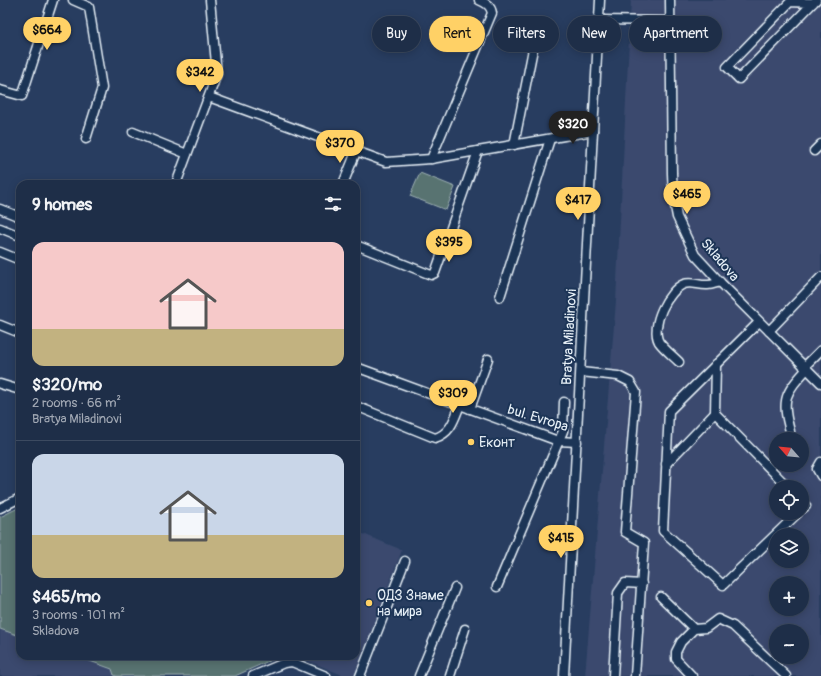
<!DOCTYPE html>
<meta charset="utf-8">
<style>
:root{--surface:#1e2e48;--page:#26364f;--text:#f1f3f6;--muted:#a1a8b4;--line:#3c4a60;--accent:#ffd166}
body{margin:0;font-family:Pangolin,sans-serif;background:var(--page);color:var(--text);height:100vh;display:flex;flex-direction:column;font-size:15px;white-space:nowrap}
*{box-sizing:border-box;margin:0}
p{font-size:13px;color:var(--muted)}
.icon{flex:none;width:22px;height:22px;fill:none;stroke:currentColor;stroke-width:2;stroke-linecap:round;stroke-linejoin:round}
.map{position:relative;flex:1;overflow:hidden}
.details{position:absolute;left:16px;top:180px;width:344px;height:480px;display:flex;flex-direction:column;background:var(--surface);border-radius:12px;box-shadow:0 2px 10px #0003,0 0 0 1px var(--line)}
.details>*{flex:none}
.top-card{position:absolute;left:372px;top:16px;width:380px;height:36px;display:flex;gap:8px}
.needle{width:26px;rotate:297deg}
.tools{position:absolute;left:769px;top:432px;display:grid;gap:8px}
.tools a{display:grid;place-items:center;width:40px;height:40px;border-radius:50%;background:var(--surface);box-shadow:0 2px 10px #0003,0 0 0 1px var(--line);font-size:20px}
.price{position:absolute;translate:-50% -34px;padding:0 9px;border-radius:14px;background:var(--accent);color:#111;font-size:13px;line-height:26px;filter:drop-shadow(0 1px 2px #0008)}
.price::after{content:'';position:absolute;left:50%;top:24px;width:12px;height:9px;margin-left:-6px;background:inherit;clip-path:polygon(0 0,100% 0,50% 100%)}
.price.on{background:#222;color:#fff}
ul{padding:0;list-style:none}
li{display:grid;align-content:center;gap:8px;height:212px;padding:0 16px}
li+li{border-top:1px solid var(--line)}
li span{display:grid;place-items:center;height:124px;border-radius:12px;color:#555}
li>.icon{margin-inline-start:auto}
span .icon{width:72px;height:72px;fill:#fffc;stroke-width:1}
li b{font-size:17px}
h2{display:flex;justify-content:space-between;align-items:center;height:48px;padding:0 16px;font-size:17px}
.chip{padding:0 14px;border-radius:18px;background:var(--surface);box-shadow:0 2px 10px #0003,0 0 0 1px var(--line);font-size:14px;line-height:36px}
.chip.on{background:var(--accent);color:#111}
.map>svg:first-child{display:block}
.built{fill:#3a4a6e;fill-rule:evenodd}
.park{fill:#587371;stroke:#a0b2b4}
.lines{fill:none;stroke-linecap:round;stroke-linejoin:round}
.minor-casing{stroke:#e8f1f8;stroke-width:11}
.minor{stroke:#1d3557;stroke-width:8}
.poi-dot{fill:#ffd166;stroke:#1d3557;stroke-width:1.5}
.labels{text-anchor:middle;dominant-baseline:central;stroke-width:4;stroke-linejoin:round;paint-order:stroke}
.street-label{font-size:14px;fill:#e8f1f8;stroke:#1d3557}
.poi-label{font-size:14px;fill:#e8f1f8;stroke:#1d3557;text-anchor:start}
</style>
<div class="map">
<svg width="821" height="676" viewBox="0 0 821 676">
<rect width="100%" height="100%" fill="#283d60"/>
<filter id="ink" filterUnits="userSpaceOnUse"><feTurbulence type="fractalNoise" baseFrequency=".025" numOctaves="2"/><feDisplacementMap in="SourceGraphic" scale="8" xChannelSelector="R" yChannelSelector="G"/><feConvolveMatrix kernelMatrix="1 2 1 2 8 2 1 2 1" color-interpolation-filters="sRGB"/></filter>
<g filter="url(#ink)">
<g class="built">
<path d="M631 0H821V676H585L616 301ZM776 439H802V465H776ZM776 487H802V513H776ZM776 535H802V561H776ZM776 583H802V609H776ZM776 631H802V657H776Z"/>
<path d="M356 531 402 550 354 676H345L296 656H356Z"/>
<path d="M0 629 20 636V656H76L112 669 114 675 117 676H0Z"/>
</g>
<g class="park">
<path d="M420 173 455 187 446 210 410 196Z"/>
<path d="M20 507V636L0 629V517Z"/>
<path d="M76 656H272L273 659 235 676H117L114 675 112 669Z"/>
</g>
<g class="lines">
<g class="minor-casing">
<g id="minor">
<path d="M73 0 89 7 102 88 86 139"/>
<path d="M670 0 672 173 673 196 677 217 695 255 720 282 821 383"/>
<path d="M813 3 790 2 727 67 739 79 813 3 816 0"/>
<path d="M599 20 670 21"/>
<path d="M0 90 22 96 53 0"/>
<path d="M209 97 386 162 431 159 593 131"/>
<path d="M133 132 187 154"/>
<path d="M514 145 533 49"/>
<path d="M814 151 821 144"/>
<path d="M431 159 492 13C491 6 486 3 479 0"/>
<path d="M176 184 217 74 210 0"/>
<path d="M343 184 356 152"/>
<path d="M0 209 20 217"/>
<path d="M0 228 20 236"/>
<path d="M356 245 431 275 435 273 478 151"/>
<path d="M0 252 20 260"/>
<path d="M500 297 550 139"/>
<path d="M759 322 669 411 663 531 723 585 798 513"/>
<path d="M0 325 20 333"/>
<path d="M769 331 821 277"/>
<path d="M679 362C673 356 664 349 659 342 650 326 668 290 684 284 692 281 700 286 708 285 712 285 716 283 720 282"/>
<path d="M716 364 715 413 788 487"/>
<path d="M356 367 558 441 577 442"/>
<path d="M804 367 821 350"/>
<path d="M581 372 618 376 630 382 636 392 625 532 644 543 635 676"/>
<path d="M0 384 20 390"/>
<path d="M356 406 435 438C451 433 454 420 460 405"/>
<path d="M470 409 488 359"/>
<path d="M790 431C781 399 785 393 807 369"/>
<path d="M821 462 817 469 821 476"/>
<path d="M666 464 715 413"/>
<path d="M802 501 806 506 802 509"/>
<path d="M0 508 20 498"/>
<path d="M497 587 563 431 564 402"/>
<path d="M661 597 694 629"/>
<path d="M287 656 292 662 326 676"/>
<path d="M253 676 284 663 292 662"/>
<path d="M360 676 405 561"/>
<path d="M419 676 455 588"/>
<path d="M450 676 465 629"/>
<path d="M564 676 600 0"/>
<path d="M613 676 618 593 625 583 642 584"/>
<path d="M692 676 676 659V652L681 642 694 629 706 628 718 619 733 626 786 676"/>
</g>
</g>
<use href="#minor" class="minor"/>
</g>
</g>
<g class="poi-dot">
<circle cx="471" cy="442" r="4"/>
<circle cx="369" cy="603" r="4"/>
</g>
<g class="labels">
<g class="street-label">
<text transform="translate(720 260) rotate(50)">Skladova</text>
<text transform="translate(569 337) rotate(-87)">Bratya Miladinovi</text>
<text transform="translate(538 418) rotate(17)">bul. Evropa</text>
</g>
<g class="poi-label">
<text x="479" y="442">Еконт</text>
<text x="377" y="595">ОДЗ Знаме<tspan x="377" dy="16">на мира</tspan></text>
</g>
</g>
</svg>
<div class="tools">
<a><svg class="needle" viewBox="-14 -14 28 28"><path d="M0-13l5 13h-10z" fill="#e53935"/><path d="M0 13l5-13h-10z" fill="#a1a8b4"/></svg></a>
<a><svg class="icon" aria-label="locate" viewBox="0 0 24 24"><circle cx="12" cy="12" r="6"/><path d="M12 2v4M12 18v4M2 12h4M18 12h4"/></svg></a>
<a><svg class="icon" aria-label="layers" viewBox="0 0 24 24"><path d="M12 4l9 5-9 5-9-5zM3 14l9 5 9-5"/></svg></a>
<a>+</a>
<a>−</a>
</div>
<b class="price" style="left:47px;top:51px">$664</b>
<b class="price" style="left:200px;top:93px">$342</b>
<b class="price on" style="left:573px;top:145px">$320</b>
<b class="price" style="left:340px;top:164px">$370</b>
<b class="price" style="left:687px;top:215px">$465</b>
<b class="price" style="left:578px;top:221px">$417</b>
<b class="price" style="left:449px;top:263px">$395</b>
<b class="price" style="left:453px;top:414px">$309</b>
<b class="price" style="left:561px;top:559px">$415</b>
<div class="top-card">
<a class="chip">Buy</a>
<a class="chip on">Rent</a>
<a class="chip">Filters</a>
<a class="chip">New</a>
<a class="chip">Apartment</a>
</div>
<section class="details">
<h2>9 homes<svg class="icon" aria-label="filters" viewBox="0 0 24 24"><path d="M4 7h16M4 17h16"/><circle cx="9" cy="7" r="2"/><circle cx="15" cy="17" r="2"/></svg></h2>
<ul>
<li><span style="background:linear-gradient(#f6c9c9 70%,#c2b280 0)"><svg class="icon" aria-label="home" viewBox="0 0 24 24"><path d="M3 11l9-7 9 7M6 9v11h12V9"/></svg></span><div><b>$320/mo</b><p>2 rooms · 66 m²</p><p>Bratya Miladinovi</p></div></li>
<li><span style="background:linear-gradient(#c9d6e8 65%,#c2b280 0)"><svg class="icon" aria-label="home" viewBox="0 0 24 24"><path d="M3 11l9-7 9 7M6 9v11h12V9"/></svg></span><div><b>$465/mo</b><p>3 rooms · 101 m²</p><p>Skladova</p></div></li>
</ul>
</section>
</div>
